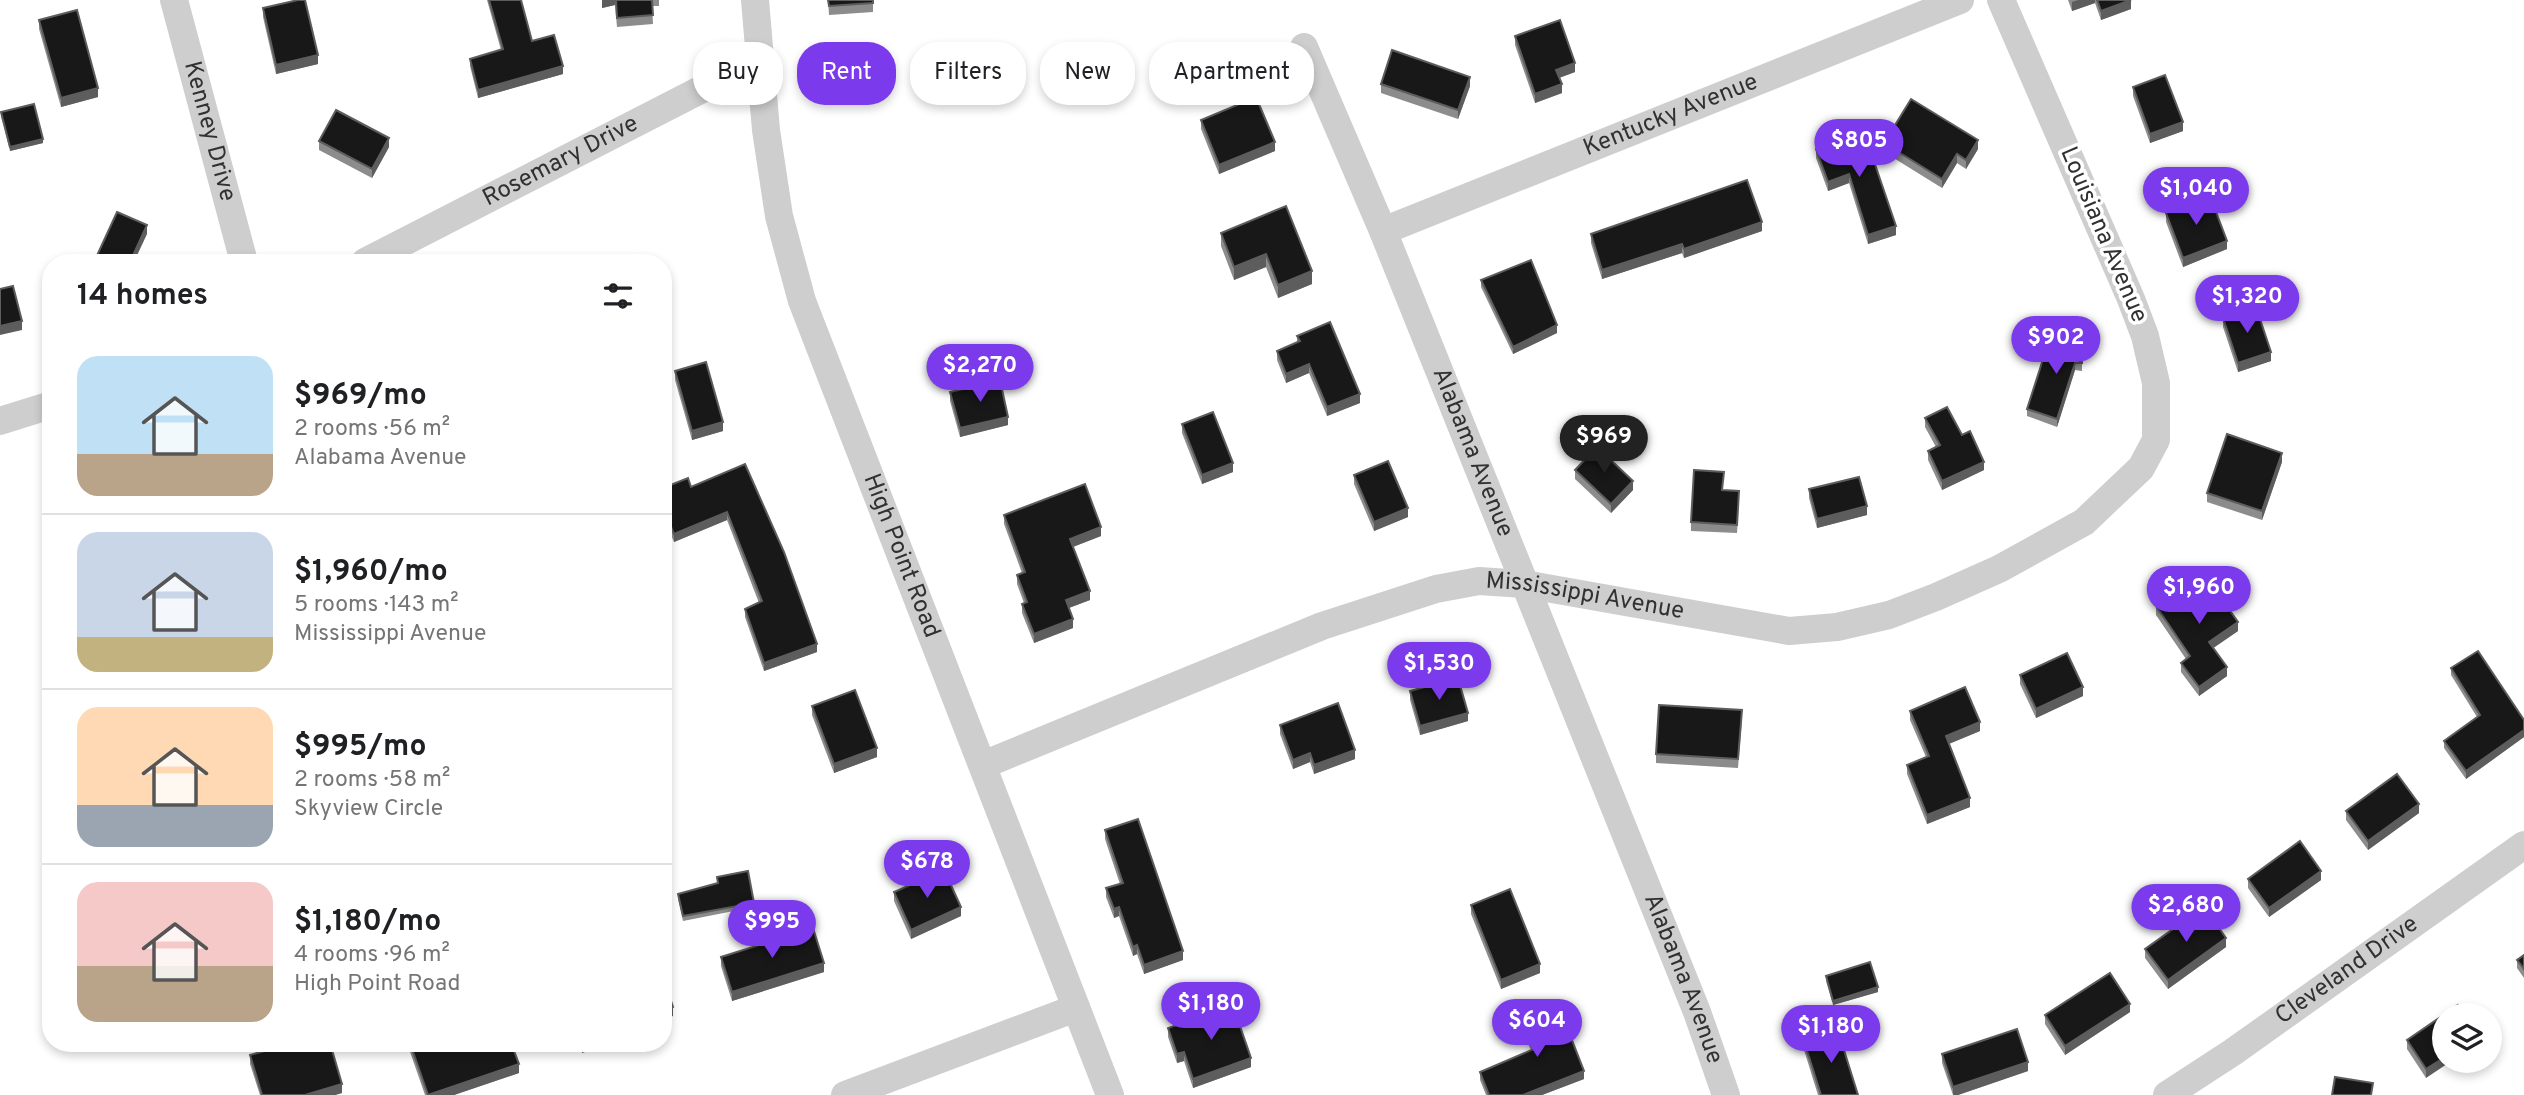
<!DOCTYPE html>
<meta charset="utf-8">
<style>
:root{--surface:#fff;--page:#f6f6f6;--text:#202124;--muted:#757577;--line:#e0e0e0;--accent:#7c3aed}
body{margin:0;font-family:Overpass,sans-serif;background:var(--page);color:var(--text);height:100vh;display:flex;flex-direction:column;font-size:26px;white-space:nowrap}
*{box-sizing:border-box;margin:0}
p{font-size:23px;color:var(--muted)}
.icon{flex:none;width:38px;height:38px;fill:none;stroke:currentColor;stroke-width:2;stroke-linecap:round;stroke-linejoin:round}
.map{position:relative;flex:1;overflow:hidden}
.details{position:absolute;left:42px;top:254px;width:630px;height:798px;display:flex;flex-direction:column;background:var(--surface);border-radius:28px;box-shadow:0 4px 10px #0003}
.details>*{flex:none}
.hud{position:absolute;left:693px;top:42px;width:665px;height:63px;display:flex;gap:14px}
.tools{position:absolute;left:2432px;top:1003px;display:grid;gap:14px}
.tools a{display:grid;place-items:center;width:70px;height:70px;border-radius:50%;background:var(--surface);box-shadow:0 4px 10px #0003;font-size:35px}
.price{position:absolute;translate:-50% -60px;padding:0 16px;border-radius:24px;background:var(--accent);color:#fff;font-size:23px;line-height:46px;filter:drop-shadow(0 2px 4px #0008)}
.price::after{content:'';position:absolute;left:50%;top:42px;width:21px;height:16px;margin-left:-10px;background:inherit;clip-path:polygon(0 0,100% 0,50% 100%)}
.price.selected{background:#222;color:#fff}
ul{padding:0;list-style:none}
li{display:flex;align-items:center;gap:21px;height:175px;padding:0 35px}
li+li{border-top:2px solid var(--line)}
li span{display:grid;place-items:center;flex:none;width:196px;height:140px;border-radius:21px;color:#555}
li>.icon{margin-inline-start:auto}
span .icon{width:84px;height:84px;fill:#fffc;stroke-width:1}
li b{font-size:30px}
h2{display:flex;justify-content:space-between;align-items:center;height:84px;padding:0 35px;font-size:30px}
.tag{padding:0 24px;border-radius:28px;background:var(--surface);box-shadow:0 4px 10px #0003;font-size:24px;line-height:63px}
.tag.selected{background:var(--accent);color:#fff}
.map>svg:first-child{display:block}
.lines{fill:none;stroke-linecap:round;stroke-linejoin:round}
.minor{stroke:#cecece;stroke-width:28}
.wall{fill:#8c8c8c}
.shaded-wall{fill:#5d5d5d}
.building{fill:#181818;stroke:#5d5d5d;stroke-width:2}
.labels{text-anchor:middle;dominant-baseline:central;stroke-width:7;stroke-linejoin:round;paint-order:stroke}
.street-label{font-size:24px;fill:#313131;stroke:#fff}
</style>
<div class="map">
<svg width="2524" height="1095" viewBox="0 0 2524 1095">
<rect width="100%" height="100%" fill="#fff"/>
<g class="lines">
<g class="minor">
<path id="s1" d="M174 0 244 262"/>
<path id="s2" d="M755 0 766 130 779 216 802 301 1110 1095"/>
<path id="s3" d="M1304 47 1383 231 1697 1012 1726 1095"/>
<path id="s4" d="M1383 231 1960 0"/>
<path id="s5" d="M365 262 708 86 763 73"/>
<path d="M0 421 51 405"/>
<path id="s6" d="M983 765 1322 626 1436 589 1479 581 1524 584 1789 631 1837 627 1889 615 1936 597 1999 569 2084 522 2141 468 2156 440V383L2145 336 2131 299 2001 0"/>
<path d="M845 1095 1076 1008"/>
<path id="s7" d="M2167 1095 2233 1052 2524 845"/>
</g>
</g>
<g class="wall">
<path d="M487 0H521L532 41 563 74 478 98 470 66V59L501 50Z"/>
<path d="M602 0H659V6H652L653 24 617 27 615 5 602 8Z"/>
<path d="M828 0H873V12L829 15Z"/>
<path d="M2068 0H2131V9L2101 20 2095 3 2072 11Z"/>
<path d="M263 8 318 64 276 74 263 17Z"/>
<path d="M39 20 98 97 61 107 39 29Z"/>
<path d="M1515 36 1575 72 1559 78 1562 93 1535 103 1515 45Z"/>
<path d="M1381 84 1470 86 1458 119 1381 93Z"/>
<path d="M2133 87 2183 131 2150 143 2133 96Z"/>
<path d="M1 112 43 143 10 151 1 116Z"/>
<path d="M1201 120 1275 151 1219 174 1201 129Z"/>
<path d="M1864 132 1896 235 1868 244 1849 183 1828 191 1816 158V149Z"/>
<path d="M319 141 389 147 372 178 319 150Z"/>
<path d="M1884 143 1978 149 1966 169 1957 163 1942 188 1884 152Z"/>
<path d="M1286 206 1312 284 1278 298 1266 267 1234 280 1221 246V233Z"/>
<path d="M2166 213 2227 249 2183 267 2166 222Z"/>
<path d="M1762 231 1684 258 1682 253 1602 279 1591 243V234Z"/>
<path d="M1481 280 1557 333 1513 354 1481 287Z"/>
<path d="M2223 318 2271 361 2238 372 2223 327Z"/>
<path d="M1297 336 1360 403 1327 416 1309 373 1286 383 1277 360V351L1297 342Z"/>
<path d="M2082 337V371L2075 370 2057 427 2027 416V409Z"/>
<path d="M675 371 723 431 692 440 675 380Z"/>
<path d="M950 392 1008 425 960 437 950 401Z"/>
<path d="M1925 418 1962 435 1984 470 1942 490 1928 460V451L1936 447 1925 427Z"/>
<path d="M1182 424 1233 472 1202 484 1182 433Z"/>
<path d="M2282 462 2262 520 2207 502V493Z"/>
<path d="M745 464 817 652 764 671 745 617V609L759 603 727 520 674 542 663 516V488L691 487Z"/>
<path d="M1575 470 1633 490 1611 513 1575 479Z"/>
<path d="M1354 475 1408 517 1374 531 1354 484Z"/>
<path d="M1809 489 1867 515 1817 528 1809 498Z"/>
<path d="M1723 490 1739 500 1737 533 1691 531V522Z"/>
<path d="M1004 515 1101 536 1073 547 1090 600 1069 608 1073 628 1034 643 1022 613V604L1024 603 1017 584V575L1022 573 1004 524Z"/>
<path d="M2156 606 2238 631 2213 648 2227 676 2199 696 2181 672V663L2186 659 2156 615Z"/>
<path d="M2451 668 2524 720V737L2466 779 2444 748V741L2477 717 2451 675Z"/>
<path d="M2020 675 2083 696 2036 718 2020 684Z"/>
<path d="M1410 691 1468 721 1420 735 1410 700Z"/>
<path d="M812 706 877 757 834 773 812 715Z"/>
<path d="M1910 711 1980 731 1949 744 1970 807 1927 824 1907 774V765L1926 757 1910 720Z"/>
<path d="M1742 719 1738 768 1656 763V754Z"/>
<path d="M1280 725 1355 759 1314 774 1310 762 1293 769 1280 734Z"/>
<path d="M2346 811 2419 813 2368 850 2346 820Z"/>
<path d="M1105 830 1183 960 1144 974 1137 954 1133 956 1119 916 1114 918 1106 897V888L1120 884 1105 839Z"/>
<path d="M717 877 754 903V907L683 921 678 899V894L718 883Z"/>
<path d="M2248 879 2321 880 2269 917 2248 888Z"/>
<path d="M894 892 961 916 911 939 894 901Z"/>
<path d="M1471 905 1540 973 1501 989 1471 914Z"/>
<path d="M2226 947 2168 989 2145 958V949Z"/>
<path d="M2524 955V978L2517 968V960Z"/>
<path d="M721 957 824 972 732 1001 721 966Z"/>
<path d="M1826 976 1878 992 1833 1005 1826 981Z"/>
<path d="M2458 1005 2426 1078 2407 1049V1040Z"/>
<path d="M2130 1012 2065 1055 2045 1024V1015Z"/>
<path d="M1522 1021 1584 1079 1542 1095H1486L1480 1080V1072L1531 1050 1522 1029Z"/>
<path d="M1168 1028 1251 1067 1193 1088 1184 1061 1177 1063 1168 1037Z"/>
<path d="M1804 1041 1858 1095H1818L1804 1050Z"/>
<path d="M408 1043H445L446 1045 519 1073 454 1095H425L408 1046Z"/>
<path d="M1942 1054 2028 1071 1958 1095H1953L1942 1063Z"/>
<path d="M250 1055 342 1093 335 1095H260L250 1064Z"/>
</g>
<g class="shaded-wall">
<path d="M602 0H615V5L602 8Z"/>
<path d="M2078 0H2095V3L2072 11V2Z"/>
<path d="M2131 0V9L2101 20V11Z"/>
<path d="M318 55V64L276 74V65Z"/>
<path d="M1575 63V72L1556 79V70Z"/>
<path d="M563 66V74L478 98V90Z"/>
<path d="M1470 77V86L1458 119V110Z"/>
<path d="M1562 84V93L1535 103V94Z"/>
<path d="M98 88V97L61 107V98Z"/>
<path d="M2183 122V131L2150 143V134Z"/>
<path d="M389 138V147L372 178V169Z"/>
<path d="M43 139V143L10 151V147Z"/>
<path d="M1978 140V149L1966 169V160Z"/>
<path d="M1275 142V151L1219 174V165Z"/>
<path d="M1957 154V163L1942 188V179Z"/>
<path d="M1849 174V183L1828 191V182Z"/>
<path d="M1762 222V231L1684 258V249Z"/>
<path d="M147 225V234L134 262H130Z"/>
<path d="M1896 226V235L1868 244V235Z"/>
<path d="M2227 241V249L2183 267V258Z"/>
<path d="M1682 244V253L1602 279V270Z"/>
<path d="M1266 254V267L1234 280V267Z"/>
<path d="M1312 271V284L1278 298V285Z"/>
<path d="M22 321V330L0 335V326Z"/>
<path d="M1557 325V333L1513 354V347Z"/>
<path d="M2271 352V361L2238 372V363Z"/>
<path d="M2075 363V370L2057 427V419Z"/>
<path d="M1309 364V373L1286 383V374Z"/>
<path d="M1360 394V403L1327 416V407Z"/>
<path d="M1008 417V425L960 437V428Z"/>
<path d="M723 422V431L692 440V431Z"/>
<path d="M2282 453V462L2262 520V511Z"/>
<path d="M1984 462V470L1942 490V481Z"/>
<path d="M1233 463V472L1202 484V475Z"/>
<path d="M1633 481V490L1611 513V504Z"/>
<path d="M1867 506V515L1817 528V519Z"/>
<path d="M1408 508V517L1374 531V522Z"/>
<path d="M727 512V520L674 542V534Z"/>
<path d="M1101 527V536L1070 548V539Z"/>
<path d="M1090 591V600L1066 609V600Z"/>
<path d="M1073 619V628L1034 643V634Z"/>
<path d="M2238 622V631L2209 651V642Z"/>
<path d="M817 644V652L764 671V663Z"/>
<path d="M2227 667V676L2199 696V687Z"/>
<path d="M2083 687V696L2036 718V709Z"/>
<path d="M1468 713V721L1420 735V726Z"/>
<path d="M1980 722V731L1946 745V736Z"/>
<path d="M2524 730V737L2466 779V771Z"/>
<path d="M877 748V757L834 773V764Z"/>
<path d="M1355 750V759L1314 774V765Z"/>
<path d="M1310 753V762L1293 769V760Z"/>
<path d="M1970 798V807L1927 824V815Z"/>
<path d="M2419 804V813L2368 850V841Z"/>
<path d="M2321 871V880L2269 917V908Z"/>
<path d="M961 907V916L911 939V930Z"/>
<path d="M1119 907V916L1114 918V909Z"/>
<path d="M2226 938V947L2168 989V980Z"/>
<path d="M1137 945V954L1133 956V947Z"/>
<path d="M1183 951V960L1144 974V965Z"/>
<path d="M824 963V972L732 1001V992Z"/>
<path d="M1540 964V973L1501 989V980Z"/>
<path d="M1878 987V992L1833 1005V1001Z"/>
<path d="M2130 1004V1012L2065 1055V1046Z"/>
<path d="M673 1007V1016L663 1020V1011Z"/>
<path d="M584 1043H612L582 1053V1044Z"/>
<path d="M614 1043H631L614 1049Z"/>
<path d="M1184 1052V1061L1177 1063V1054Z"/>
<path d="M2445 1057V1060H2453L2426 1078V1069Z"/>
<path d="M1251 1058V1067L1193 1088V1079Z"/>
<path d="M2028 1062V1071L1958 1095H1953V1087Z"/>
<path d="M519 1064V1073L454 1095H428Z"/>
<path d="M1584 1071V1079L1542 1095H1523Z"/>
<path d="M342 1084V1093L335 1095H305Z"/>
</g>
<g class="building">
<path d="M298 0H305L318 55 276 65 263 8Z"/>
<path d="M489 0H521L532 41 554 35 563 66 478 90 470 59 503 49Z"/>
<path d="M616 0H652L653 15 617 18Z"/>
<path d="M828 0H873V3L829 6Z"/>
<path d="M2097 0H2131L2101 11Z"/>
<path d="M77 10 98 88 61 98 39 20Z"/>
<path d="M1560 20 1575 63 1556 70 1562 84 1535 94 1515 36Z"/>
<path d="M1392 50 1470 77 1458 110 1381 84Z"/>
<path d="M2165 75 2183 122 2150 134 2133 87Z"/>
<path d="M1256 97 1275 142 1219 165 1201 120Z"/>
<path d="M1911 99 1978 140 1966 160 1957 154 1942 179 1884 143Z"/>
<path d="M34 104 43 139 10 147 1 112Z"/>
<path d="M336 110 389 138 372 169 319 141Z"/>
<path d="M1864 132 1896 226 1868 235 1849 174 1828 182 1816 149Z"/>
<path d="M1747 180 1762 222 1684 249 1682 244 1602 270 1591 234Z"/>
<path d="M2210 196 2227 241 2183 258 2166 213Z"/>
<path d="M1286 206 1312 271 1278 285 1266 254 1234 267 1221 233Z"/>
<path d="M117 212 147 225 130 262H94Z"/>
<path d="M1531 260 1557 325 1513 347 1481 280Z"/>
<path d="M13 286 22 321 0 326V289Z"/>
<path d="M2256 307 2271 352 2238 363 2223 318Z"/>
<path d="M1330 322 1360 394 1327 407 1309 364 1286 374 1277 351 1300 341 1297 336Z"/>
<path d="M2054 337H2082V363H2075L2057 419 2027 409 2045 353 2054 356Z"/>
<path d="M706 362 723 422 692 431 675 371Z"/>
<path d="M1000 380 1008 417 960 428 950 392Z"/>
<path d="M1947 407 1962 435 1970 431 1984 462 1942 481 1928 451 1940 445 1925 418Z"/>
<path d="M1213 412 1233 463 1202 475 1182 424Z"/>
<path d="M2227 434 2282 453 2262 511 2207 493Z"/>
<path d="M1597 447 1633 481 1611 504 1575 470Z"/>
<path d="M1388 461 1408 508 1374 522 1354 475Z"/>
<path d="M745 464 784 552 817 644 764 663 745 609 762 601 727 512 674 534 663 508V488L688 478 691 487Z"/>
<path d="M1694 470 1724 472 1722 490 1739 491 1737 525 1691 522Z"/>
<path d="M1859 477 1867 506 1817 519 1809 489Z"/>
<path d="M1085 484 1101 527 1070 539 1090 591 1066 600 1073 619 1034 634 1022 604 1027 602 1017 575 1025 572 1004 515Z"/>
<path d="M2204 574 2238 622 2209 642 2227 667 2199 687 2181 663 2190 656 2156 606Z"/>
<path d="M2478 651 2524 720V730L2466 771 2444 741 2480 715 2451 668Z"/>
<path d="M2067 653 2083 687 2036 709 2020 675Z"/>
<path d="M1458 678 1468 713 1420 726 1410 691Z"/>
<path d="M1965 687 1980 722 1946 736 1970 798 1927 815 1907 765 1929 756 1910 711Z"/>
<path d="M855 690 877 748 834 764 812 706Z"/>
<path d="M1338 703 1355 750 1314 765 1310 753 1293 760 1280 725Z"/>
<path d="M1659 705 1742 710 1738 759 1656 754Z"/>
<path d="M2397 774 2419 804 2368 841 2346 811Z"/>
<path d="M1138 819 1183 951 1144 965 1137 945 1133 947 1119 907 1114 909 1106 888 1123 883 1105 830Z"/>
<path d="M2300 841 2321 871 2269 908 2248 879Z"/>
<path d="M944 870 961 907 911 930 894 892Z"/>
<path d="M748 871 754 903 683 916 678 894 718 883 717 877Z"/>
<path d="M1510 889 1540 964 1501 980 1471 905Z"/>
<path d="M2204 907 2226 938 2168 980 2145 949Z"/>
<path d="M813 928 824 963 732 992 721 957Z"/>
<path d="M2524 955V969L2517 960Z"/>
<path d="M1870 962 1878 987 1833 1001 1826 976Z"/>
<path d="M2110 973 2130 1004 2065 1046 2045 1015Z"/>
<path d="M663 977 673 1007 663 1011Z"/>
<path d="M2458 1005 2465 1015H2445V1057L2426 1069 2407 1040Z"/>
<path d="M1233 1006 1251 1058 1193 1079 1184 1052 1177 1054 1168 1028Z"/>
<path d="M1559 1007 1584 1071 1523 1095H1489L1480 1072 1534 1049 1522 1021Z"/>
<path d="M2017 1029 2028 1062 1953 1087 1942 1054Z"/>
<path d="M1838 1031 1858 1095H1821L1804 1041Z"/>
<path d="M292 1043H330L342 1084 305 1095H262L250 1055Z"/>
<path d="M410 1043H445L446 1045 452 1043H511L519 1064 428 1095Z"/>
<path d="M2335 1077 2373 1083 2371 1095H2332Z"/>
</g>
<g class="labels">
<g class="street-label">
<text stroke="none"><textPath href="#s4" startOffset="310">Kentucky Avenue</textPath></text>
<text stroke="none"><textPath href="#s1" startOffset="136">Kenney Drive</textPath></text>
<text stroke="none"><textPath href="#s5" startOffset="220">Rosemary Drive</textPath></text>
<text transform="translate(2103 235) rotate(67)">Louisiana Avenue</text>
<text stroke="none"><textPath href="#s3" startOffset="439">Alabama Avenue</textPath></text>
<text stroke="none"><textPath href="#s2" startOffset="579">High Point Road</textPath></text>
<text stroke="none"><textPath href="#s6" startOffset="637">Mississippi Avenue</textPath></text>
<text stroke="none"><textPath href="#s7" startOffset="219">Cleveland Drive</textPath></text>
<text stroke="none"><textPath href="#s3" startOffset="1006">Alabama Avenue</textPath></text>
</g>
</g>
</svg>
<div class="tools">
<a><svg class="icon" aria-label="layers" viewBox="0 0 24 24"><path d="M12 4l9 5-9 5-9-5zM3 14l9 5 9-5"/></svg></a>
</div>
<b class="price" style="left:1859px;top:179px">$805</b>
<b class="price" style="left:2196px;top:227px">$1,040</b>
<b class="price" style="left:2247px;top:335px">$1,320</b>
<b class="price" style="left:2056px;top:376px">$902</b>
<b class="price" style="left:980px;top:404px">$2,270</b>
<b class="price selected" style="left:1604px;top:475px">$969</b>
<b class="price" style="left:2199px;top:626px">$1,960</b>
<b class="price" style="left:1439px;top:702px">$1,530</b>
<b class="price" style="left:927px;top:900px">$678</b>
<b class="price" style="left:2186px;top:944px">$2,680</b>
<b class="price" style="left:772px;top:960px">$995</b>
<b class="price" style="left:1211px;top:1042px">$1,180</b>
<b class="price" style="left:1537px;top:1059px">$604</b>
<b class="price" style="left:1831px;top:1065px">$1,180</b>
<div class="hud">
<a class="tag">Buy</a>
<a class="tag selected">Rent</a>
<a class="tag">Filters</a>
<a class="tag">New</a>
<a class="tag">Apartment</a>
</div>
<section class="details">
<h2>14 homes<svg class="icon" aria-label="filters" viewBox="0 0 24 24"><path d="M4 7h16M4 17h16"/><circle cx="9" cy="7" r="2"/><circle cx="15" cy="17" r="2"/></svg></h2>
<ul>
<li><span style="background:linear-gradient(#bfe0f5 70%,#b9a48a 0)"><svg class="icon" aria-label="home" viewBox="0 0 24 24"><path d="M3 11l9-7 9 7M6 9v11h12V9"/></svg></span><div><b>$969/mo</b><p>2 rooms · 56 m²</p><p>Alabama Avenue</p></div></li>
<li><span style="background:linear-gradient(#c9d6e8 75%,#c2b280 0)"><svg class="icon" aria-label="home" viewBox="0 0 24 24"><path d="M3 11l9-7 9 7M6 9v11h12V9"/></svg></span><div><b>$1,960/mo</b><p>5 rooms · 143 m²</p><p>Mississippi Avenue</p></div></li>
<li><span style="background:linear-gradient(#ffd9b3 70%,#9aa5b1 0)"><svg class="icon" aria-label="home" viewBox="0 0 24 24"><path d="M3 11l9-7 9 7M6 9v11h12V9"/></svg></span><div><b>$995/mo</b><p>2 rooms · 58 m²</p><p>Skyview Circle</p></div></li>
<li><span style="background:linear-gradient(#f6c9c9 60%,#b9a48a 0)"><svg class="icon" aria-label="home" viewBox="0 0 24 24"><path d="M3 11l9-7 9 7M6 9v11h12V9"/></svg></span><div><b>$1,180/mo</b><p>4 rooms · 96 m²</p><p>High Point Road</p></div></li>
</ul>
</section>
</div>
